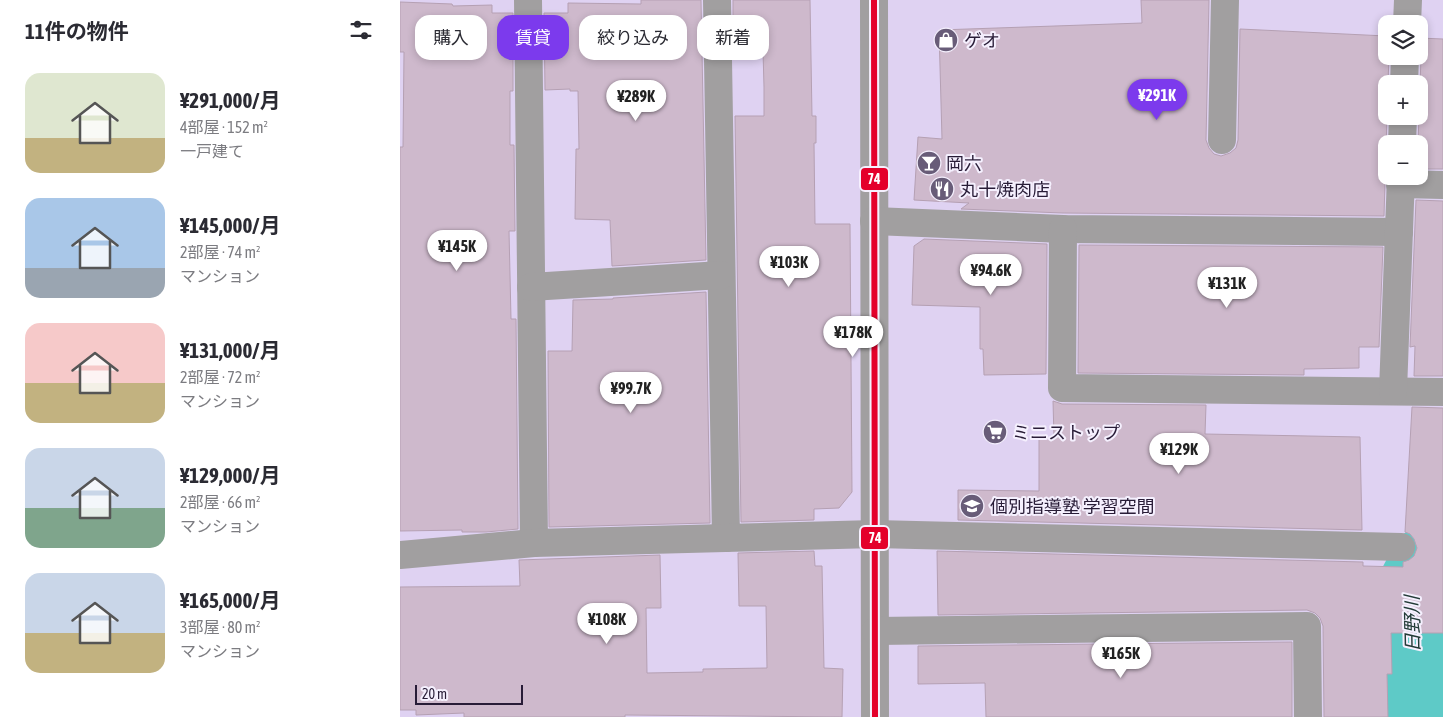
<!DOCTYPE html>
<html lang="ja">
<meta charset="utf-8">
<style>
:root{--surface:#fff;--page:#f7f7f7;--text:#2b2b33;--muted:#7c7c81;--accent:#7c3aed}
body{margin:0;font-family:"Asap Condensed","Noto Sans JP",sans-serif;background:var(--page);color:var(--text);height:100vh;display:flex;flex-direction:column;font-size:19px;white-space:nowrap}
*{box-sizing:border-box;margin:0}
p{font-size:16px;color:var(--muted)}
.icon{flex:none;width:28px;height:28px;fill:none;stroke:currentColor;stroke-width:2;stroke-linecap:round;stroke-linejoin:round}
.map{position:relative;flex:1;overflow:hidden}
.sheet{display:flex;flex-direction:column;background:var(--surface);width:400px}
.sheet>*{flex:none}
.guide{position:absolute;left:15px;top:15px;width:475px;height:45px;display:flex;gap:10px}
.buttons{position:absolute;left:978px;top:15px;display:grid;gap:10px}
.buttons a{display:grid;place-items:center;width:50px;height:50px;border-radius:10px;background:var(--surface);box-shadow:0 2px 8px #0003;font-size:25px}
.scale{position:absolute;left:15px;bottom:12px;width:108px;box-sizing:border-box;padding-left:5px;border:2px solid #281c37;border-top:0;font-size:14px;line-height:18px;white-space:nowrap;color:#281c37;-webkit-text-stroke:4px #f5f0fe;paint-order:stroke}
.price{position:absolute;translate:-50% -42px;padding:0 11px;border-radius:18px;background:#fff;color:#222;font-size:16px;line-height:32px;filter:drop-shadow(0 1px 2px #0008)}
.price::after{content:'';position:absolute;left:50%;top:30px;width:15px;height:11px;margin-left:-8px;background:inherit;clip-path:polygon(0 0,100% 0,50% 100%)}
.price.on{background:var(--accent);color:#fff}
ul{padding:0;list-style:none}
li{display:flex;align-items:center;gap:15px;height:125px;padding:0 25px}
li span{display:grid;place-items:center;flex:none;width:140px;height:100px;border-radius:15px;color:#555}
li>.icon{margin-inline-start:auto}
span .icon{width:60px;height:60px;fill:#fffc;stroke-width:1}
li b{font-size:21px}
h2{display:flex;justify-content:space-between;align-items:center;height:60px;padding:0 25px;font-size:21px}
.chip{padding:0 18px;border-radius:15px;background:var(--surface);box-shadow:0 2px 8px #0003;font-size:18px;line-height:45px}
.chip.on{background:var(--accent);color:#fff}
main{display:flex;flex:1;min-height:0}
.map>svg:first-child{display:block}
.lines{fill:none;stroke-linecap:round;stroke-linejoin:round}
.river{stroke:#5ecac7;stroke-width:65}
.building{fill:#ceb9cc;stroke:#b5a0b3}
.minor{stroke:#a19fa0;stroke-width:28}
.bus-1-casing{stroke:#f5f0fe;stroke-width:10}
.bus-1{stroke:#e4002b;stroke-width:6}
.labels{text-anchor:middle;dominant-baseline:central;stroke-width:4;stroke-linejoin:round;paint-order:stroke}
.poi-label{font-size:18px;fill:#281c37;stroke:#f5f0fe;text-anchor:start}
.water-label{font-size:19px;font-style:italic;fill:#233b37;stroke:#f5f0fe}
.line-badge{stroke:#f5f0fe;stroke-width:2}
.badge-label{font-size:14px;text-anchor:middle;font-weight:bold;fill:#fff}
</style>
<main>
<section class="sheet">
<h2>11件の物件<svg class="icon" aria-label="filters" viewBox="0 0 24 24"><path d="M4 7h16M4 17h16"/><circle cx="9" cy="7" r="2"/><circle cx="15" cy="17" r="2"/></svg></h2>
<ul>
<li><span style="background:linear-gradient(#dfe7d0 65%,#c2b280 0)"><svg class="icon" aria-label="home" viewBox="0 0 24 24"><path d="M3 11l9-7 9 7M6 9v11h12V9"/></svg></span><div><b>¥291,000/月</b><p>4部屋 · 152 m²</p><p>一戸建て</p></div></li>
<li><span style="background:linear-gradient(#a9c7e8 70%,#9aa5b1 0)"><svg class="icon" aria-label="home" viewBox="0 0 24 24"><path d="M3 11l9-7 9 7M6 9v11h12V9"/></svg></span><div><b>¥145,000/月</b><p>2部屋 · 74 m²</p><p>マンション</p></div></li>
<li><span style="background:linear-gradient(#f6c9c9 60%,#c2b280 0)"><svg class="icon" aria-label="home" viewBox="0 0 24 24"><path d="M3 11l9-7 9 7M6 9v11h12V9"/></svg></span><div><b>¥131,000/月</b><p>2部屋 · 72 m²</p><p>マンション</p></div></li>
<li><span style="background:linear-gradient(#c9d6e8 60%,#7fa58c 0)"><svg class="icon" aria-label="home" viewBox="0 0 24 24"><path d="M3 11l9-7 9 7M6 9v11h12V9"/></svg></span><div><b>¥129,000/月</b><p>2部屋 · 66 m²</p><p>マンション</p></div></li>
<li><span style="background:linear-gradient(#c9d6e8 60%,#c2b280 0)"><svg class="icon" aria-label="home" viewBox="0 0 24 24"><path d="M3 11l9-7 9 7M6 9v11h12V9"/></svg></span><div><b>¥165,000/月</b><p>3部屋 · 80 m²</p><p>マンション</p></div></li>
</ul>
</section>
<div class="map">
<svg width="1043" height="717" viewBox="0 0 1043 717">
<rect width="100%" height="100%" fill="#dfd2f2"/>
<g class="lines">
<path class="river" d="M1013 717 1012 581 1023 560 1043 545"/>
</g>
<g class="building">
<path d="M241 0H301L306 260 212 266 210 220 175 219 176 149H179L178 91H170V89L145 90 144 13H168V3L241 4Z"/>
<path d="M333 0H410L412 116H416V143H414L415 224H450L452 492 439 508 414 509V520L341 522 335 116H364V87L363 51H333Z"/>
<path d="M741 0H809L806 140 809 148 814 154 821 156 830 153 836 148 838 140 840 29 986 36V56H989L988 84H986L987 116 984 216 663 213 561 209 569 203 514 200 518 137 542 139 539 30 742 23Z"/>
<path d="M0 2 52 4 53 6 92 5V13H113V91H110V145H114L115 231H109L111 319H116L118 529 86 532H62V530L0 531V147H3L4 52H0Z"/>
<path d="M1019 38 1043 39V169H1019L1018 144 1021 57Z"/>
<path d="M1016 200 1043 201V376H1014L1015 346 1010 347Z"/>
<path d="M524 239 647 244 646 374 584 375 583 349H580V307L512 305 514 246Z"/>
<path d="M679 245 983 247 979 347H959V368L904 369V375L678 373Z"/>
<path d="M306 292 310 523 149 527 148 351H172L173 300 213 299V298Z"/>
<path d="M653 401 662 404 806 405 805 434 960 437 962 530 558 520V490L639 491V437L654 438Z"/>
<path d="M1012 407 1043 408V633H991L992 674H987L988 717H924L923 626 920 618 915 613 907 610 538 615 537 551 963 562V566L1003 567V562L1009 560 1014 556 1017 548 1014 539 1010 534 1005 532Z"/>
<path d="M414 551 415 566H422L424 668 443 669 442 717 225 715V717H64V713L16 715V710H0V587L120 586 119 560 260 555 261 608H246L247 673 303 672V669L367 668 366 606H339L338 553Z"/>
<path d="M892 642V717H586L585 683 518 684V646Z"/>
</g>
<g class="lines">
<g class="minor">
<path d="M128 0 134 543"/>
<path d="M317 0 326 538"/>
<path d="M474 0 475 717"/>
<path d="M1007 24 1008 0"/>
<path d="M1004 84 1005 56"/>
<path d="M822 140 825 0"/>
<path d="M1002 144 1003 116"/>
<path d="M1000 184 1043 185"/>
<path d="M474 221 663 229 999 232"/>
<path d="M663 229 662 388 1043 392"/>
<path d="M131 287 321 275"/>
<path d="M993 391 1001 176"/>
<path d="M0 555 134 543 475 534 1001 547"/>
<path d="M476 631 907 626 908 717"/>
</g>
<g class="bus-1-casing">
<path id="bus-1" d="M474 0 475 717"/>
</g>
<use href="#bus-1" class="bus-1"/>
</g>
<defs>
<g id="shop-disc" transform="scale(1.25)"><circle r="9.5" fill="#685c78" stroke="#f5f0fe"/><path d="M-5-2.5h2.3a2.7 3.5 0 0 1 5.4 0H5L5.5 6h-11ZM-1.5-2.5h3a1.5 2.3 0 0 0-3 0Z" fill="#fff"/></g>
<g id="bar-disc" transform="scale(1.25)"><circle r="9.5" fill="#685c78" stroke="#f5f0fe"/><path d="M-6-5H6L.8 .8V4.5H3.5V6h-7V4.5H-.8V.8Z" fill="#fff"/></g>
<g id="restaurant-disc" transform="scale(1.25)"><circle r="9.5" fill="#685c78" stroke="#f5f0fe"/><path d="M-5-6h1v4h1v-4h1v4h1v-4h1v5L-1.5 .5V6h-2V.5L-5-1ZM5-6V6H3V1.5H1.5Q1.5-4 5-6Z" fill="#fff"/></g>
<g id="supermarket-disc" transform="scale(1.25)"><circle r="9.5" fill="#685c78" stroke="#f5f0fe"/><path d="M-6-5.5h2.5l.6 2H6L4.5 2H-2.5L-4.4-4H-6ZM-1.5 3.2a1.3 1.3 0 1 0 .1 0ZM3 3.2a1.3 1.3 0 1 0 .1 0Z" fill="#fff"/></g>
<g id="school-disc" transform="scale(1.25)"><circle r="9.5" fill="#685c78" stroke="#f5f0fe"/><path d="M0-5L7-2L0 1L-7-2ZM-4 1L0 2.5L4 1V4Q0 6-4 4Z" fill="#fff"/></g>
</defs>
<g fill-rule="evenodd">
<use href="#shop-disc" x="546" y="40"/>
<use href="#bar-disc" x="529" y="163"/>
<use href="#restaurant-disc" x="542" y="189"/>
<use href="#supermarket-disc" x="595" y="432"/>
<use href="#school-disc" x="572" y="506"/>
</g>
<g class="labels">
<g class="poi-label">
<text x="564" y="40">ゲオ</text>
<text x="546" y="163">岡六</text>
<text x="560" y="189">丸十焼肉店</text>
<text x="612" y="432">ミニストップ</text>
<text x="590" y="506">個別指導塾 学習空間</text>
</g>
<g class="water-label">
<text transform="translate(1012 624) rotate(-91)">日野川</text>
</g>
</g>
<g class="line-badge">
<rect x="460" y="167" width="29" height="24" rx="5" fill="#e4002b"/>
<rect x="460" y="526" width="29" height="24" rx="5" fill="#e4002b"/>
</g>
<g class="badge-label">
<text x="474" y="184">74</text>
<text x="475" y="543">74</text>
</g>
</svg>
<div class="buttons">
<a><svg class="icon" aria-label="layers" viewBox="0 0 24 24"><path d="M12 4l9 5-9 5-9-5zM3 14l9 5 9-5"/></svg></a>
<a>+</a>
<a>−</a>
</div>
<div class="scale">20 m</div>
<b class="price on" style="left:757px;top:121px">¥291K</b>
<b class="price" style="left:236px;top:122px">¥289K</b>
<b class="price" style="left:57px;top:272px">¥145K</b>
<b class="price" style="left:389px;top:288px">¥103K</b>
<b class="price" style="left:591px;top:296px">¥94.6K</b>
<b class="price" style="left:827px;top:309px">¥131K</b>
<b class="price" style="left:453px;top:358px">¥178K</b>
<b class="price" style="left:231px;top:414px">¥99.7K</b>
<b class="price" style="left:779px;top:475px">¥129K</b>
<b class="price" style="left:207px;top:645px">¥108K</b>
<b class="price" style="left:721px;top:679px">¥165K</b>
<div class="guide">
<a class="chip">購入</a>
<a class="chip on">賃貸</a>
<a class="chip">絞り込み</a>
<a class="chip">新着</a>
</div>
</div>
</main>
